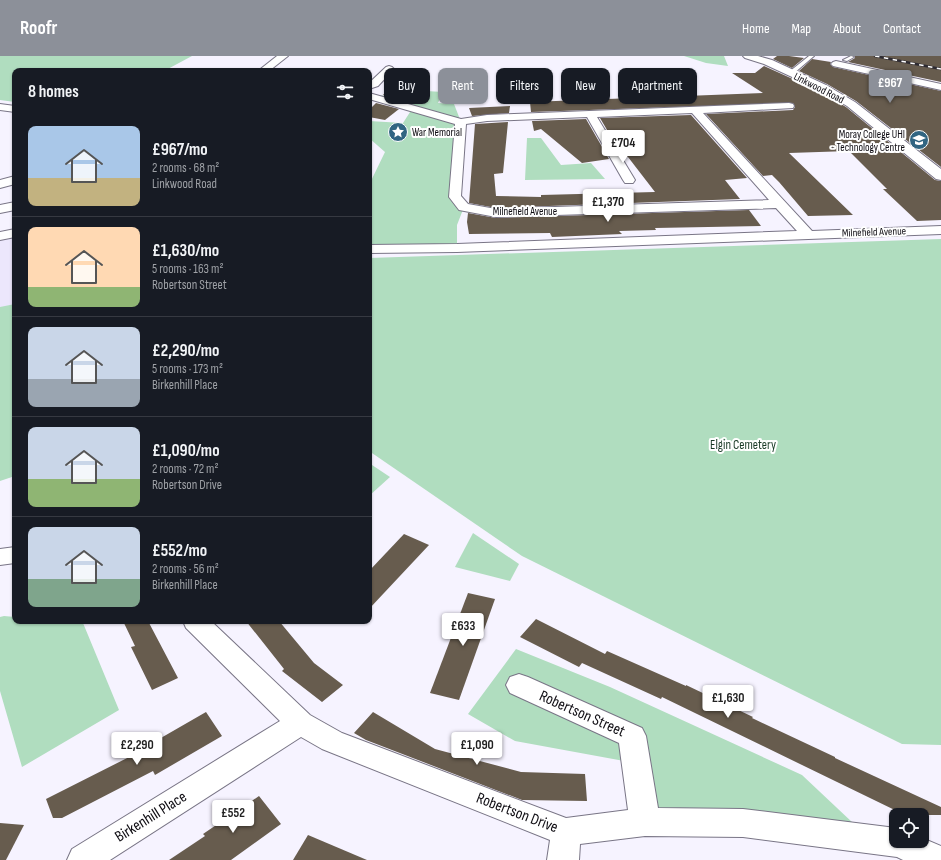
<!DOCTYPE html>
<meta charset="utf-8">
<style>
:root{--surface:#171b24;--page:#20242c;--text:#f1f3f6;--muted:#9ea1a6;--line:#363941;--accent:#8c9099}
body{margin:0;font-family:"Sofia Sans Condensed",sans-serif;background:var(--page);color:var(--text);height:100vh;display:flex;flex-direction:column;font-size:15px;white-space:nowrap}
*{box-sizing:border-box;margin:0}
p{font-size:13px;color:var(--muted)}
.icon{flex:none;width:22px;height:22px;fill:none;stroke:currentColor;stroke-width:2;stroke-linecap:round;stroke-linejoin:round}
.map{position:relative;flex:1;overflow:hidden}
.panel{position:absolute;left:12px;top:12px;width:360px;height:556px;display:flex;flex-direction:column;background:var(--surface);border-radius:8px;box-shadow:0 1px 3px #0004}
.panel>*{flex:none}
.guide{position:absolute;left:384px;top:12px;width:380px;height:36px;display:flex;gap:8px}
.fabs{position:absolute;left:889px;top:752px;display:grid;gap:8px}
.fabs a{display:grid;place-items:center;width:40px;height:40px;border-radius:8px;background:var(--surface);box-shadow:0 1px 3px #0004;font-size:20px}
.price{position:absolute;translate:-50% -34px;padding:0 9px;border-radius:4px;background:#fff;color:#222;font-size:13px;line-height:26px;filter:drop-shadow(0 1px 2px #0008)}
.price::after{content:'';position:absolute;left:50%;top:24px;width:12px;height:9px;margin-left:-6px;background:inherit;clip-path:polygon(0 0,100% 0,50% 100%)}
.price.current{background:var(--accent);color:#fff}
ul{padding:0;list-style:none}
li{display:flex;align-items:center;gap:12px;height:100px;padding:0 16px}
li+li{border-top:1px solid var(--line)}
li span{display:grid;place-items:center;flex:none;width:112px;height:80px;border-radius:8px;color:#555}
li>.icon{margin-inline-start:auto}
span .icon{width:48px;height:48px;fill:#fffc;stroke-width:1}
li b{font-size:17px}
h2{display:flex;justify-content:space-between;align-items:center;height:48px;padding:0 16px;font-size:17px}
.pill{padding:0 14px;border-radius:8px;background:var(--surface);box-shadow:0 1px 3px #0004;font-size:14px;line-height:36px}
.pill.current{background:var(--accent);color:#fff}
header{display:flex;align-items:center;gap:24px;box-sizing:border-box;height:56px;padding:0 20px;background:var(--accent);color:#fff}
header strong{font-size:19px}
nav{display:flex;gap:22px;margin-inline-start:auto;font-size:14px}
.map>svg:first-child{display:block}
.built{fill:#ece7fc}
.green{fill:#b0ddbf}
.building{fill:#675c4e}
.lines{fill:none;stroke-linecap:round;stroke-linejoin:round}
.lane-casing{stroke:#797586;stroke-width:2}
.street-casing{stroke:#797586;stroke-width:2}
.secondary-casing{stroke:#797586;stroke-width:2}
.primary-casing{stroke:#797586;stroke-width:2}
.lane{fill:#fff;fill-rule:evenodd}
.street{fill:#fff;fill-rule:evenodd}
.secondary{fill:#fff;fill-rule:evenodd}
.primary{fill:#fff;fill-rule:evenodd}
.rail-casing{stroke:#2e2b32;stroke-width:2.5}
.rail{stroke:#fff;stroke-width:1.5;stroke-dasharray:4.5;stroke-linecap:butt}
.labels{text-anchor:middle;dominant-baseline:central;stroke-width:4;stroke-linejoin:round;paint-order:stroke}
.far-street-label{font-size:11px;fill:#0e0c12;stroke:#fff}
.far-poi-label{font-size:11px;fill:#0e0c12;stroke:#fff;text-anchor:start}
.park-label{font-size:13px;fill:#183925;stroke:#fff}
.near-street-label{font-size:16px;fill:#0e0c12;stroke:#fff}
</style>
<header>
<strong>Roofr</strong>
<nav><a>Home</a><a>Map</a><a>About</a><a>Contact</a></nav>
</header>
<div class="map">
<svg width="941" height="804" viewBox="0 0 941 804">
<rect width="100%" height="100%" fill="#f6f3ff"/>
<path class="built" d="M15 177V383L0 386V180Z"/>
<g class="green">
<path d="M0 0H192L164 15H15V46L0 44Z"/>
<path d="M684 0H724L728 10 706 7Z"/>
<path d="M426 35 443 36 438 47 454 48 461 66 455 141 464 151 457 169V192L369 193V129L385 96 369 82V65L403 67 412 53 369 38 418 44Z"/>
<path d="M527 82H541L561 109 591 107 605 123 525 124Z"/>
<path d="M941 183V689L902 688 522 500 369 395V202Z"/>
<path d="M15 248V420L0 425V251Z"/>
<path d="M369 407 390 421 369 440Z"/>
<path d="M473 477 519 508 510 525 455 511Z"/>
<path d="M4 560 15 561V565H60L83 567 119 654 22 711 0 635V561Z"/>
<path d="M516 593 610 631 802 719 870 783 645 766 635 707 515 685 468 658Z"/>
</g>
<g class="building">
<path d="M777 0H789L804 2 792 12 773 3Z"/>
<path d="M855 0H941V26L848 6 855 2Z"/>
<path d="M812 3 831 6 830 8 833 11 941 35V111L856 45 827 28 799 15Z"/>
<path d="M764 10 817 34 846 51 935 124 941 125V164L917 165 883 133H887L849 95 789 97 853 159 808 160 779 126 772 119 763 120 706 58 793 54 795 51 793 47 531 56 530 46 763 37 732 17H755Z"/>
<path d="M403 16 424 17 408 38 419 39 408 47 383 39Z"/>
<path d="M376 47 399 53 385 64 369 61V54Z"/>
<path d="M510 50 509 57 472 60 469 52Z"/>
<path d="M691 59 747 122 725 124 740 143 496 152 469 147 475 68 508 66 503 117 494 118 496 140 541 141V139L655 136 628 101H623L600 62Z"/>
<path d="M586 63 609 103 582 107 541 73 534 75 532 65Z"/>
<path d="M749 154 761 170 655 172 656 174 619 175 622 178 552 181 550 177 469 178 467 166 468 157 496 162Z"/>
<path d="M404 478 429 489 369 553V515Z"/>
<path d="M468 537 495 543 459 644 430 637Z"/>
<path d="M536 563 605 598 607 595 686 630V629L753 661 752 662 835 701V702L941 751V759H905L662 641 661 643 582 607 579 611 520 581Z"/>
<path d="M123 565H148L178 622 152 634 131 591 135 590Z"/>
<path d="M246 565H279L314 607 343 629 322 646 282 615 284 613Z"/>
<path d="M206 656 222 680 155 719 153 715 62 762H53L46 743 141 695 140 694Z"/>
<path d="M373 656 435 693 521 716 585 718 587 745 522 744 366 684 354 677Z"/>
<path d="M259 740 281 768 231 804H169L205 780 203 778Z"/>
<path d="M0 767 24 769 6 804H0Z"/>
<path d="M308 779 367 804H293Z"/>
</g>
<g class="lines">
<g class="lane-casing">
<g id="lane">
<path d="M809 0H814L793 18H789V16Z"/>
<path d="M851 0 854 1 847 5 843 4Z"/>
</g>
</g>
<g class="street-casing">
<g id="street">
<path d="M836 5 941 28V34L833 10 831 8 833 6Z"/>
<path d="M389 10 392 11 394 13 392 15 378 30 369 33V27L386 11Z"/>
<path d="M369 37 461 63 487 59 789 47 793 48 794 50 793 52 703 57 812 175 941 170V178L457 196 369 197V189L457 188 797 175 776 152 496 161 459 154 449 141 455 68 369 43ZM692 57 769 144 496 153 468 148 461 140 466 68 487 65 587 61 623 124 625 127H633L635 124 597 61Z"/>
<path d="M0 48 15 50V56L0 54Z"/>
<path d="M15 146V154L0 157V149Z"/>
<path d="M15 173V181L0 184V176Z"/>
<path d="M15 491V507L0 509V493Z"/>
<path d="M183 565H211L310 659 342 677 566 762 628 754 619 687 510 637 506 629 510 621 519 618 528 621 642 672 646 680 658 752 743 753 896 772V785H922V782L941 790V804H903L897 801 743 781 645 780 580 788 579 804H547L550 784 322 693 301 681 110 804H67L72 793 280 665 186 572Z"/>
</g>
</g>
<g class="secondary-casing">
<path id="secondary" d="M743 0H758L772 4 826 29 855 46 941 113V124L936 123 847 50 818 33 764 8 745 2Z"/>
</g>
<g class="primary-casing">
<g id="primary">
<path d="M277 0H288L269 15H258Z"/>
<path d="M15 120V128L0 132V124Z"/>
</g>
</g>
<use href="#lane" class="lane"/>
<use href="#street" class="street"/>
<use href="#secondary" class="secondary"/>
<use href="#primary" class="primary"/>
<g class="rail-casing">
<path id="rail" d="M875 0 941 13"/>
</g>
<use href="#rail" class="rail"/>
</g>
<defs>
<g id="sight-disc" transform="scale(1)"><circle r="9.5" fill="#316582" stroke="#fff"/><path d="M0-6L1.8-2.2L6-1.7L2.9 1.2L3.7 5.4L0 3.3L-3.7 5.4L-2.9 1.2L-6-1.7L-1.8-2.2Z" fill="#fff"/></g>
<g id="university-disc" transform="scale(1)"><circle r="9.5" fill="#316582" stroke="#fff"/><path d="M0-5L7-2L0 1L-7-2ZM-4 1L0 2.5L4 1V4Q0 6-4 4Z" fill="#fff"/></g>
</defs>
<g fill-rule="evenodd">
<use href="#sight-disc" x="398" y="76"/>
<use href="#university-disc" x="919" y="84"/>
</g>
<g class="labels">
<g class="far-street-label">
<text transform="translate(819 32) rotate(27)">Linkwood Road</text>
<text x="525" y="155">Milnefield Avenue</text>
<text transform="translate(874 176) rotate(-2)">Milnefield Avenue</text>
</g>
<g class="far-poi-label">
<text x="412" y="76">War Memorial</text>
<text x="905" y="78" text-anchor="end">Moray College UHI<tspan x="905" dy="13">- Technology Centre</tspan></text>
</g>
<g class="park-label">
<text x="743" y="389">Elgin Cemetery</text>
</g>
<g class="near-street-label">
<text transform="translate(582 658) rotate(24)">Robertson Street</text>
<text transform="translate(517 757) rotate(21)">Robertson Drive</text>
<text transform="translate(151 761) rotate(-32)">Birkenhill Place</text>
</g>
</g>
</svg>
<div class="fabs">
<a><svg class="icon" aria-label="locate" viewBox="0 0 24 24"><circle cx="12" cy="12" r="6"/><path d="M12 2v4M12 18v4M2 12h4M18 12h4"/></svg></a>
</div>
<b class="price current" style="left:890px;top:48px">£967</b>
<b class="price" style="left:623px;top:108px">£704</b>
<b class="price" style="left:608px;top:167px">£1,370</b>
<b class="price" style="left:463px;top:591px">£633</b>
<b class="price" style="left:728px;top:663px">£1,630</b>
<b class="price" style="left:137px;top:710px">£2,290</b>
<b class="price" style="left:477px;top:710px">£1,090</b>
<b class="price" style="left:233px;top:778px">£552</b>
<div class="guide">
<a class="pill">Buy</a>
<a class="pill current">Rent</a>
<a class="pill">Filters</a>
<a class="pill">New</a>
<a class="pill">Apartment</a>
</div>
<section class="panel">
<h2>8 homes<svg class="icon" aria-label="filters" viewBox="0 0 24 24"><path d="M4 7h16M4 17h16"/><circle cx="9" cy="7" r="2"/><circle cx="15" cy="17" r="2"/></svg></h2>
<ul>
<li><span style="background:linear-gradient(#a9c7e8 65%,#c2b280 0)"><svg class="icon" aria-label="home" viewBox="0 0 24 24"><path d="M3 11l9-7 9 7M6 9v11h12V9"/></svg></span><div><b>£967/mo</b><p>2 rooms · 68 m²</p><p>Linkwood Road</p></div></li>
<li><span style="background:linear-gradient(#ffd9b3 75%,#8fb573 0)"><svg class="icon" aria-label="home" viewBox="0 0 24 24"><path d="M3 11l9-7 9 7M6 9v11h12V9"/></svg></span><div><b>£1,630/mo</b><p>5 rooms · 163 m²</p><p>Robertson Street</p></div></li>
<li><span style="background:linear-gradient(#c9d6e8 65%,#9aa5b1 0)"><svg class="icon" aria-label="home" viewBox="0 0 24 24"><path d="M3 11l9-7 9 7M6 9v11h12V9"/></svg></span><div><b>£2,290/mo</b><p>5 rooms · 173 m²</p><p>Birkenhill Place</p></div></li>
<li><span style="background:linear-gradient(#c9d6e8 65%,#8fb573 0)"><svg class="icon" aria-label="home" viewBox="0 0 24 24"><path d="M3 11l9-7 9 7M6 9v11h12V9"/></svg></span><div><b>£1,090/mo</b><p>2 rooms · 72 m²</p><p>Robertson Drive</p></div></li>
<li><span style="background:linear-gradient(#c9d6e8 65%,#7fa58c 0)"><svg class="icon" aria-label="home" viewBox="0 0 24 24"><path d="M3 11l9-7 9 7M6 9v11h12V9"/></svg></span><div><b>£552/mo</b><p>2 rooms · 56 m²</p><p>Birkenhill Place</p></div></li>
</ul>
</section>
</div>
